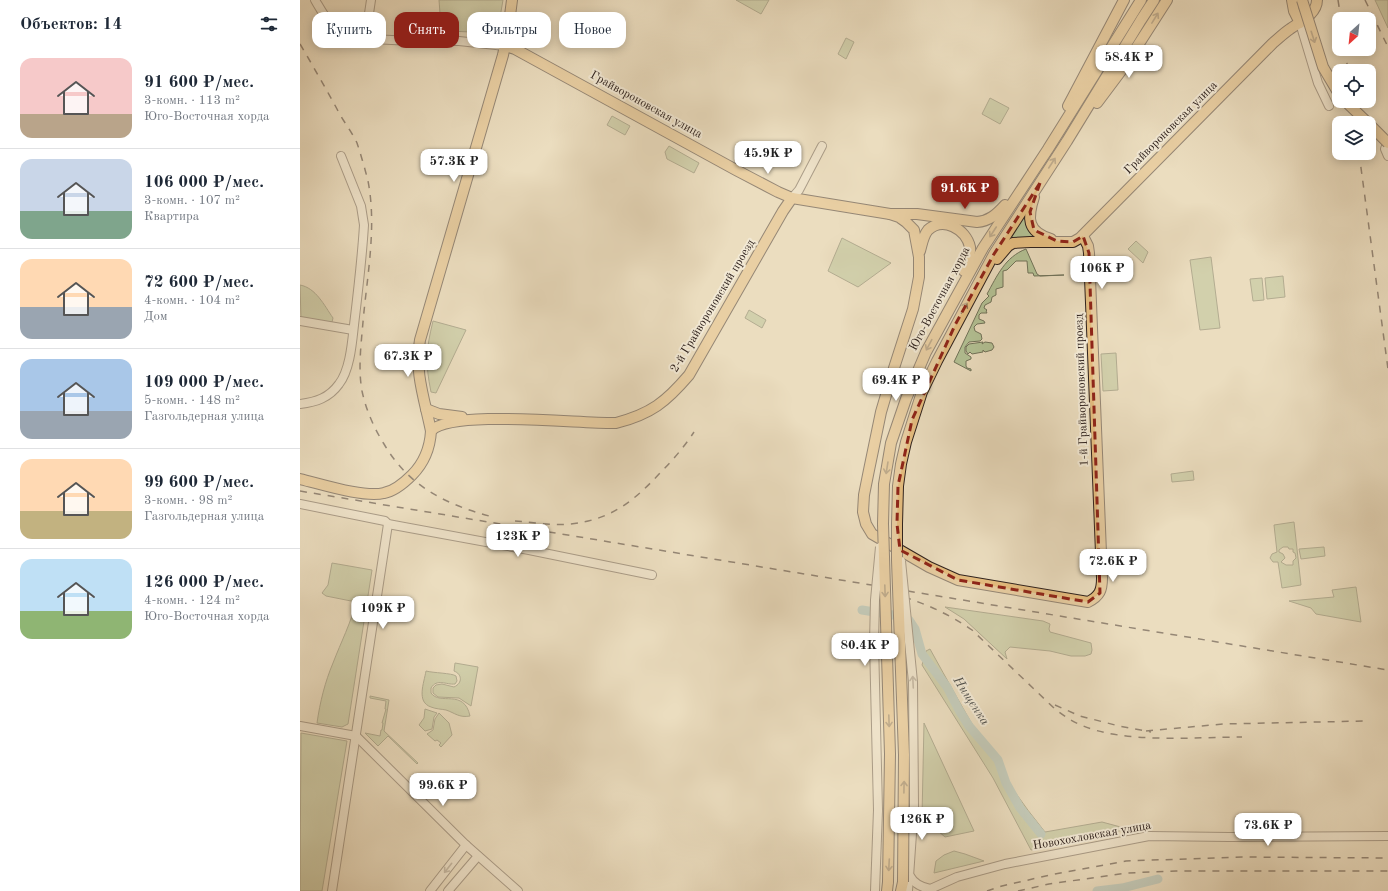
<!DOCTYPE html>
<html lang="ru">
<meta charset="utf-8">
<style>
:root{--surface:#fff;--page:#f6f6f7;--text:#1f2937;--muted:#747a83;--line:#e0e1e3;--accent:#8f2418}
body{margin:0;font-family:"Old Standard TT",serif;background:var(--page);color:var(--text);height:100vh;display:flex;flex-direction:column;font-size:15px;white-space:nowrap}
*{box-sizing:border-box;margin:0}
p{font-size:13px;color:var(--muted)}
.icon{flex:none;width:22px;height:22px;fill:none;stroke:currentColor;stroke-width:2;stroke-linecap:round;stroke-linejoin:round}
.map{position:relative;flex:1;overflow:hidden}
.side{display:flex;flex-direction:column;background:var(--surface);width:300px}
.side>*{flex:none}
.banner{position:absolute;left:12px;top:12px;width:380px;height:36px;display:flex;gap:8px}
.needle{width:26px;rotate:207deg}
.controls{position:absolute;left:1032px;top:12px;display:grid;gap:8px}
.controls a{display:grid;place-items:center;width:44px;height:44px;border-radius:8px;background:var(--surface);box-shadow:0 2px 10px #0003;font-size:20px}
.price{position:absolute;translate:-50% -34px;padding:0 9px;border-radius:8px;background:#fff;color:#222;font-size:13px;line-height:26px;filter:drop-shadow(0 1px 2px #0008)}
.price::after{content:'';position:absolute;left:50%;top:24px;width:12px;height:9px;margin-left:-6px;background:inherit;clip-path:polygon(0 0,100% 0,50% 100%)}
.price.active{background:var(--accent);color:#fff}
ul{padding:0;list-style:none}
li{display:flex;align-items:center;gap:12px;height:100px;padding:0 20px}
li+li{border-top:1px solid var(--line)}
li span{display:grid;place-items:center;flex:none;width:112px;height:80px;border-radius:12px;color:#555}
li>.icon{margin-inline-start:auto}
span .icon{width:48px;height:48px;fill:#fffc;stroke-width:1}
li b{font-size:17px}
h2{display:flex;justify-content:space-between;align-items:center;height:48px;padding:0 20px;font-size:17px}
.pill{padding:0 14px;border-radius:12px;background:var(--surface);box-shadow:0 2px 10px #0003;font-size:14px;line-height:36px}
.pill.active{background:var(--accent);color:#fff}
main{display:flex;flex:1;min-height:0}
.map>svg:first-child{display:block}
.green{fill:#b3c295;stroke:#707259;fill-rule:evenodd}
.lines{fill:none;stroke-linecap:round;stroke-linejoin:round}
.river{stroke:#99bbb8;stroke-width:9}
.minor-casing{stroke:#5d5046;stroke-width:10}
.major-casing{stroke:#2e211d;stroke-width:12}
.minor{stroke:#f2e9d5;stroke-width:8}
.major{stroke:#e6be80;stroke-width:10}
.rail{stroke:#2e211d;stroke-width:1.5;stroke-dasharray:7 7;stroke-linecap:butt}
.minor-bridge-casing{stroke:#5d5046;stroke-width:10;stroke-linecap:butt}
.major-bridge-casing{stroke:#2e211d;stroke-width:12;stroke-linecap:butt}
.minor-bridge{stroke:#f2e9d5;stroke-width:8}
.major-bridge{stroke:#e6be80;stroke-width:10}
.oneway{stroke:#8a704e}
.oneway2{stroke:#9a8f82}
.marked{fill:none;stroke:#8f2418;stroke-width:3;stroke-dasharray:8 5;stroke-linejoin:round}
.labels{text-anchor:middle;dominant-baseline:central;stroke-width:4;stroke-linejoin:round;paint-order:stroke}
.street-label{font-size:12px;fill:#2e211d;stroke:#f2e9d5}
.water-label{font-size:13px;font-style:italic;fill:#4e4f4c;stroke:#f2e9d5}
</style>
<main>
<section class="side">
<h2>Объектов: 14<svg class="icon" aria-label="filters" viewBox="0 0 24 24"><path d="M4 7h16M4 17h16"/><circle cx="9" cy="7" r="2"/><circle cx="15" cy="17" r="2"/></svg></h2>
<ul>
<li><span style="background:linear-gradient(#f6c9c9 70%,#b9a48a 0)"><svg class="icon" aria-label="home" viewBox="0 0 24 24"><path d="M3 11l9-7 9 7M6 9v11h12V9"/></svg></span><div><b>91 600 ₽/мес.</b><p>3-комн. · 113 m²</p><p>Юго-Восточная хорда</p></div></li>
<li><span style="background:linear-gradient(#c9d6e8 65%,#7fa58c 0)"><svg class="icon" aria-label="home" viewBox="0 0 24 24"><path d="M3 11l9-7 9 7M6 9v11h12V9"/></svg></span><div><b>106 000 ₽/мес.</b><p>3-комн. · 107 m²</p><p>Квартира</p></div></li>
<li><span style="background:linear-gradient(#ffd9b3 60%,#9aa5b1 0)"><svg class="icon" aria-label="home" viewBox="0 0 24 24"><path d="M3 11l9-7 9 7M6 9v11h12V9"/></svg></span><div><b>72 600 ₽/мес.</b><p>4-комн. · 104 m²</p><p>Дом</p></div></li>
<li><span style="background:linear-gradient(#a9c7e8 65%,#9aa5b1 0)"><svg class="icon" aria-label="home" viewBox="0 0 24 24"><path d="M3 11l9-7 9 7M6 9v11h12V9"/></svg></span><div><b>109 000 ₽/мес.</b><p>5-комн. · 148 m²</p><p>Газгольдерная улица</p></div></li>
<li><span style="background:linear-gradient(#ffd9b3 65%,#c2b280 0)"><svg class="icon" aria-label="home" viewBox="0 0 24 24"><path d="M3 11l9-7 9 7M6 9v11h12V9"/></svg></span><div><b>99 600 ₽/мес.</b><p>3-комн. · 98 m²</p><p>Газгольдерная улица</p></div></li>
<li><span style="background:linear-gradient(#bfe0f5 65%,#8fb573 0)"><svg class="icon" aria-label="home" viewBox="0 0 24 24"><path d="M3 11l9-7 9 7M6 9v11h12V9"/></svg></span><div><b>126 000 ₽/мес.</b><p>4-комн. · 124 m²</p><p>Юго-Восточная хорда</p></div></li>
</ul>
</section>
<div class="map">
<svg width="1088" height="891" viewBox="0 0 1088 891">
<rect width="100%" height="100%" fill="#ebddbf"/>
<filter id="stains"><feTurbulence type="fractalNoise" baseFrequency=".005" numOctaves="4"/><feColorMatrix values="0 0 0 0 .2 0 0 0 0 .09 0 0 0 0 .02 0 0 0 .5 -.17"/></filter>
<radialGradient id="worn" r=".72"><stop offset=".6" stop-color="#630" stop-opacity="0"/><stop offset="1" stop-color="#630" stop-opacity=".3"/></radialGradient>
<g class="green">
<path d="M139 0H203L198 29 196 33 147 31 141 27Z"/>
<path d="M436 0H469L461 14Z"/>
<path d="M1075 0H1088V28Z"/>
<path d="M546 38 554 42 546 59 538 54Z"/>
<path d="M690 98 709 108 700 124 682 114Z"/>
<path d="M312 116 330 126 325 135 307 125Z"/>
<path d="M369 146 399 163 394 173 367 159 365 152Z"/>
<path d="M726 213 738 238 707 244Z"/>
<path d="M542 238 591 263 558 287 528 271Z"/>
<path d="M836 241 848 252 843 263 828 249Z"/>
<path d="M726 249 737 274 740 276 764 275 734 276 733 273H728L727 261H716L707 270 703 271V287L696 289V295L692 297 691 302 685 305 684 308 687 310 686 311 687 313H681L679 315V319L684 321 685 323 677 324 674 327 675 331 681 334 682 339 680 341 669 342 665 347V353L671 357V359L666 361V366L667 368 671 369V371L654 362 682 303 689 296 687 294C697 276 705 257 726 249Z"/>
<path d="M911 257 920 328 900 330 890 260Z"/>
<path d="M983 276 985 297 967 299 965 278Z"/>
<path d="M962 278 964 300 953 301 950 279Z"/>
<path d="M0 285C16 288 24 305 33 318L32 322 1 319Z"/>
<path d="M449 310 466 320 462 328 445 318Z"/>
<path d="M133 321 166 330 136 393 131 392C125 362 126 350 133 321Z"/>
<path d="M683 342 682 344 685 342 692 343 694 347 692 350 685 352 683 350V352L672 354 670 352 668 354 666 351V347L669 344Z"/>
<path d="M816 353 818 390 803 391 801 354Z"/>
<path d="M893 471 894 480 872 482 871 474Z"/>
<path d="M994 522 1001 585 982 588 978 562H973L970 558 972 554 977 552 974 525ZM983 547H988L989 549H993V552L995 553 996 558 993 561V565H986L981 562 985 558 983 554 979 552V550Z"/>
<path d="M1024 547 1025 556 1001 559 999 549Z"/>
<path d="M32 563 72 570 48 724 42 727 17 723C20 702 25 682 33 663 41 642 51 623 56 602L26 596 22 593 28 585Z"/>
<path d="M1056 587 1061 622 1016 614 1011 608 989 601 1034 597 1032 590Z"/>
<path d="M645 607 743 621 750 624 749 629 750 632 791 643 792 650 791 654 785 656H771L750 651 710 647 705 652 707 659 664 619Z"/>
<path d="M630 649C665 712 699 776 745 832L802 822 828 829 731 850 693 778 622 665 626 651Z"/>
<path d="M155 663 178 667 171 706 159 698 138 697 133 693V688L136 685 142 684 154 687C163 683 162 674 154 671Z"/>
<path d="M126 671C133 673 152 673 156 676L157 681 155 684C146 685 137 678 131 688V693C140 706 164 688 170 716 159 718 155 713 146 710 141 709 136 709 131 707 116 702 124 683 126 671Z"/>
<path d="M70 696 89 700 84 731 118 763 117 764 88 736 78 746 65 733 80 736 81 730H82L83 723H82L86 709H85L86 701 70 698Z"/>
<path d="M125 709 137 713 134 717 132 729 125 731 119 725 124 718Z"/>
<path d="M139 713 149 723 152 735 141 747 139 745 141 743 137 740 135 741 127 734 133 730 135 719Z"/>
<path d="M624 723 674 831 645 837 622 817Z"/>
<path d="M1 733 47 741 22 891H0Z"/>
<path d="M654 851 665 854 684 861 634 873 636 861 644 855Z"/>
</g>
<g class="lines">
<g class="river">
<path d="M562 610 593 615 609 620 615 629 622 654 647 687 659 710 669 726 698 760 706 783 720 808 741 834"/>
<path d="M797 891 822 888 858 879"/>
</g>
<g class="minor-casing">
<g id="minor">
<path d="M15 0C24 15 33 33 50 38L113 41H159L205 46"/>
<path d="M1000 23 1018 83 1029 106"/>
<path d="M65 40 71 0"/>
<path d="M1088 141 1085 149 1088 156"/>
<path d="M492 198 499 190 522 146"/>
<path d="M0 321 53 330"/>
<path d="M0 404C16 402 29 398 39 384 50 370 52 343 54 325 58 292 62 258 64 225L61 206 41 156"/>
<path d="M0 504 85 521 88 524 229 550 352 575"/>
<path d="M0 726 56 736"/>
<path d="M56 736 166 845 218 891"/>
<path d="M610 876C614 884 621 887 630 889"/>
<path d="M32 891 88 524"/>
<path d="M130 891 166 845"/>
<path d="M148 891 178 856"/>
<path d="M575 891 578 810"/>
<path d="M608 891 614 805"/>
<path d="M626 891 657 877 705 864 849 836 929 837 1088 836"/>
</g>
</g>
<g class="major-casing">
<g id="major">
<path d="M992 0 994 11 1000 23"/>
<path d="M205 46 215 49 436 170 478 192 492 198 590 214H617L677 222C689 221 696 215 705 205"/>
<path d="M797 103 824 67 867 0"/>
<path d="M768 106 824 0"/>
<path d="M734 197C727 218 727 232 751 239"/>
<path d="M590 214 599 217 606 222 614 230 619 257V277L613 309 594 368 581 412 569 470 564 495 563 512 566 524 572 534 629 567 658 580 788 602C800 596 802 590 802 578L789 253 788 246 783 236"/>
<path d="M620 251C622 244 623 236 628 230 643 216 666 229 670 247 671 255 667 264 664 271"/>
<path d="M697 259 708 246 713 243 730 242H773L780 238 973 43C979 38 984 33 990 29 1000 22 1017 14 1017 0"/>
<path d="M126 409 139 414 162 417"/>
<path d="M131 431C125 401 114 371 120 340L203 55 208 31 212 0"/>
<path d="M0 479C21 484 64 498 84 493 95 491 104 483 112 475 123 464 130 448 131 431 151 409 281 424 316 423 351 414 366 402 389 375L483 211 492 198"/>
<path d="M583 524 584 484 591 443 606 399 626 352 683 248 748 149 841 0"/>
<path d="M597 524 598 486 601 464 606 442 622 392 637 361 694 254 767 141 841 20 854 0"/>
<path d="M587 891 588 882"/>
<path d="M601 891 603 882"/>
</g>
</g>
<use href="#minor" class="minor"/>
<use href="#major" class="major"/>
<g class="rail">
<path d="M1038 0 1041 19"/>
<path d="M1065 0 1088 47"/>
<path d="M0 44C13 66 25 87 37 109 43 121 52 132 57 143 61 155 65 169 68 181 77 227 67 276 63 322 61 345 58 369 62 391 66 410 74 428 84 444 109 487 147 505 193 517"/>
<path d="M1045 49 1048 71"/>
<path d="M1056 101 1059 123"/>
<path d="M1059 153 1088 369"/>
<path d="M0 491 1088 670"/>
<path d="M215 521C233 522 252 526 270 524 311 520 334 501 361 472 373 460 384 447 394 432"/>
<path d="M604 597C629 605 650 615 672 630L755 709C763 715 771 721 781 725 824 744 895 737 942 737"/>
<path d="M755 705 780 716 819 726 851 732"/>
<path d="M846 731 923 724 1065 721"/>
<path d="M687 891 702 886 750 875 826 861 942 857 1088 858"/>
<path d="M718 891 749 884 827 873 876 871H1088"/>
</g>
<g class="minor-bridge-casing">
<g id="minor-bridge">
<path d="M601 561 613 682 614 805"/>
<path d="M578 810 574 642 575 600 580 547"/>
</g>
</g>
<g class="major-bridge-casing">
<g id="major-bridge">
<path d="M1002 0 1023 67 1039 94"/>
<path d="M1045 101 1068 123"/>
<path d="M1069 124 1088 143"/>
<path d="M583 524 590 754 588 882"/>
<path d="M597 524V560L604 755 603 882"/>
</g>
</g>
<use href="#minor-bridge" class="minor-bridge"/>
<use href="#major-bridge" class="major-bridge"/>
</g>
<defs><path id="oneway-shaft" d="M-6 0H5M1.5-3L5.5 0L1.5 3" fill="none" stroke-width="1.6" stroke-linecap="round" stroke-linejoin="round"/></defs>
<g class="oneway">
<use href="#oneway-shaft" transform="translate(855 18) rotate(-58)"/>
<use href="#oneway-shaft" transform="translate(1013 37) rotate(72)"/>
<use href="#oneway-shaft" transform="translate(752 163) rotate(-57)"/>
<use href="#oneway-shaft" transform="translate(693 232) rotate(123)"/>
<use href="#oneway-shaft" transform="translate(664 308) rotate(-61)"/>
<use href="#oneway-shaft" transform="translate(629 345) rotate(118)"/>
<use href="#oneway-shaft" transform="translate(587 468) rotate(99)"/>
<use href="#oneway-shaft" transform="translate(585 591) rotate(88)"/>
<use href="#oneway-shaft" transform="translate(589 721) rotate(88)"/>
<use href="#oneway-shaft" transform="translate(604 787) rotate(-89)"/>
<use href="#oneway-shaft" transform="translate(589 865) rotate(93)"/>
</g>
<g class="oneway2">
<use href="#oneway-shaft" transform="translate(613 682) rotate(-93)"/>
<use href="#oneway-shaft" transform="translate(148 868) rotate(128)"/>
</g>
<path d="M0 0H1088V891H0ZM740 183 730 212 734 230 757 241 773 242 783 236 789 253 800 593 788 602 658 580 600 550 597 524 598 486 612 420 655 325 694 254Z" fill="#ebddbf" fill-opacity=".55" fill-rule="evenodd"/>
<path class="marked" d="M740 183 730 212 734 230 757 241 773 242 783 236 789 253 800 593 788 602 658 580 600 550 597 524 598 486 612 420 655 325 694 254Z"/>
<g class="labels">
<g class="street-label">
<text transform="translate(346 105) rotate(29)">Грайвороновская улица</text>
<text transform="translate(871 128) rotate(-45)">Грайвороновская улица</text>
<text transform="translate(640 299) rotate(-62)">Юго-Восточная хорда</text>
<text transform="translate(413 306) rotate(-59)">2-й Грайвороновский проезд</text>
<text transform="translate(782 390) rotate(-92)">1-й Грайвороновский проезд</text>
<text transform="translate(792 836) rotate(-10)">Новохохловская улица</text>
</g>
<g class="water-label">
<text transform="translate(671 701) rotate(57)">Нищенка</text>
</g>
</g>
<rect width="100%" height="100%" filter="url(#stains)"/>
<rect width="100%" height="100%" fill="url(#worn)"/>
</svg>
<div class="controls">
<a><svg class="needle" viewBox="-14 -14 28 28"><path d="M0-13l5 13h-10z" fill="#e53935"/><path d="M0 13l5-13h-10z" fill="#747a83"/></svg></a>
<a><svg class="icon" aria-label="locate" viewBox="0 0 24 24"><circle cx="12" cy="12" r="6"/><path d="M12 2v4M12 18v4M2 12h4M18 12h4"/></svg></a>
<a><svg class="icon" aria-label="layers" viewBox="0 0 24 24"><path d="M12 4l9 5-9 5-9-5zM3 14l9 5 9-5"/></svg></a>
</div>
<b class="price" style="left:829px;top:79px">58.4K ₽</b>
<b class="price" style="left:468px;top:175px">45.9K ₽</b>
<b class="price" style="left:154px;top:183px">57.3K ₽</b>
<b class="price active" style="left:665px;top:210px">91.6K ₽</b>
<b class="price" style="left:802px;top:290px">106K ₽</b>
<b class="price" style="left:108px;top:378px">67.3K ₽</b>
<b class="price" style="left:596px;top:402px">69.4K ₽</b>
<b class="price" style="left:218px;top:558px">123K ₽</b>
<b class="price" style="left:813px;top:583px">72.6K ₽</b>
<b class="price" style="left:83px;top:630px">109K ₽</b>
<b class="price" style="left:565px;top:667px">80.4K ₽</b>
<b class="price" style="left:143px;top:807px">99.6K ₽</b>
<b class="price" style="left:622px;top:841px">126K ₽</b>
<b class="price" style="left:968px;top:847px">73.6K ₽</b>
<div class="banner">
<a class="pill">Купить</a>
<a class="pill active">Снять</a>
<a class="pill">Фильтры</a>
<a class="pill">Новое</a>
</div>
</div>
</main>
